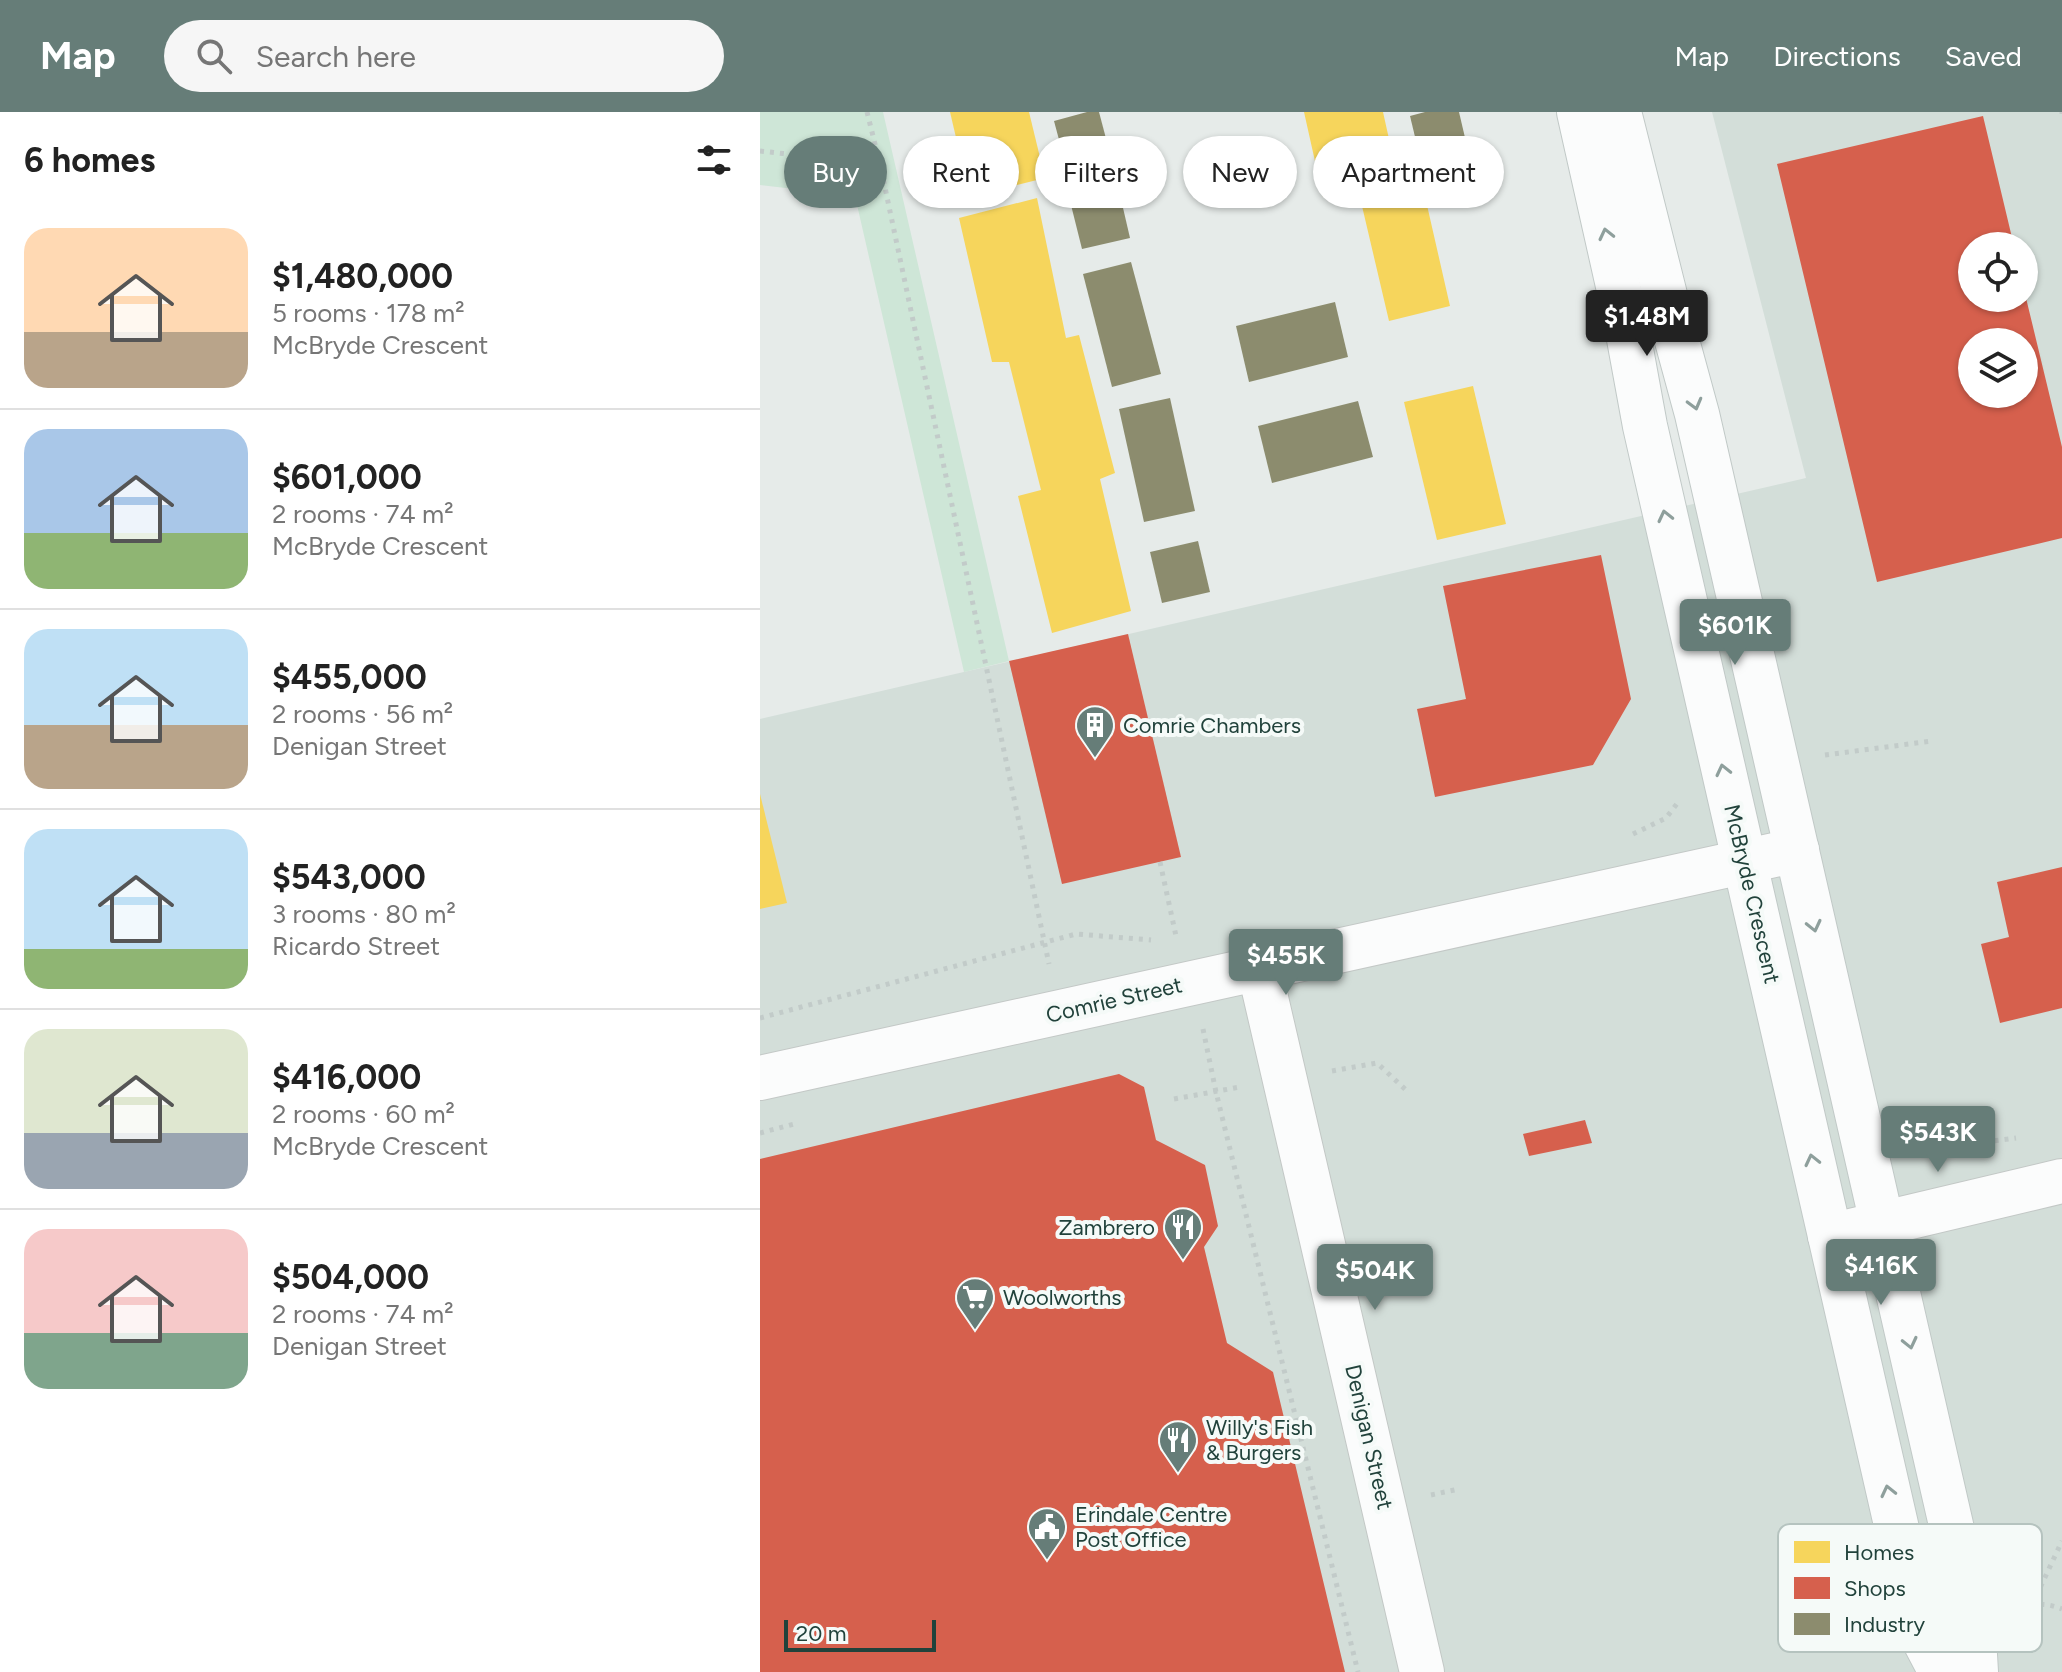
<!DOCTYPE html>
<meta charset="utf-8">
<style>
:root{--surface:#fff;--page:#f6f6f6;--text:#222;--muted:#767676;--line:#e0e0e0;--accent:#667d78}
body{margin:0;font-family:Figtree,sans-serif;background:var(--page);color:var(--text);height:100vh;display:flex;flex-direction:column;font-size:30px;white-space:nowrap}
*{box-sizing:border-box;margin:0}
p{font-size:26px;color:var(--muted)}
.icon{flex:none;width:44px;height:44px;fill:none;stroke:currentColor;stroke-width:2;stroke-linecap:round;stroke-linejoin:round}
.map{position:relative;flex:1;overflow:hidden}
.sheet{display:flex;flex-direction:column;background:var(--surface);width:760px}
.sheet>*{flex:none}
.hud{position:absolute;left:24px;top:24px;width:760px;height:72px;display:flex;gap:16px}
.fabs{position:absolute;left:1198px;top:120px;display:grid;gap:16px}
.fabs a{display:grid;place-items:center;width:80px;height:80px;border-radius:50%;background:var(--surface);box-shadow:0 2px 6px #0004;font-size:40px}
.scale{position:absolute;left:24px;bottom:20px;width:152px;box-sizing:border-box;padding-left:8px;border:4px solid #21423b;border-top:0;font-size:22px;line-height:28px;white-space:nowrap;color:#21423b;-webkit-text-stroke:6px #f5faf8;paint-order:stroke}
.price{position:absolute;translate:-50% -68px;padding:0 18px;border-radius:8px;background:var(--accent);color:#fff;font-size:26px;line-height:52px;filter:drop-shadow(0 2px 4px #0008)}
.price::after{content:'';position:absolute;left:50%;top:48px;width:24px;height:18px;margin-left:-12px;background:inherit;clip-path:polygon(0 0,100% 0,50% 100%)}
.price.selected{background:#222;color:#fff}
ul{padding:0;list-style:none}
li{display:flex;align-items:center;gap:24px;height:200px;padding:0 24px}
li+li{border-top:2px solid var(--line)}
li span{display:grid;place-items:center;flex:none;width:224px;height:160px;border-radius:24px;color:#555}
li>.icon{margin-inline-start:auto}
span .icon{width:96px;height:96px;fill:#fffc;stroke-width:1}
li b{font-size:34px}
h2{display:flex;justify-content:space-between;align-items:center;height:96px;padding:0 24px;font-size:34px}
.tag{padding:0 28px;border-radius:36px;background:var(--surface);box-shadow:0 2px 6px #0004;font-size:28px;line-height:72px}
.tag.selected{background:var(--accent);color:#fff}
header{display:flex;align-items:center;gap:48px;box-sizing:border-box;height:112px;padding:0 40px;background:var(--accent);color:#fff}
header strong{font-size:38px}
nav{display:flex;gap:44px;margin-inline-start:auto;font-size:28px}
.search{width:560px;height:72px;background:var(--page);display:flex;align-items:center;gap:20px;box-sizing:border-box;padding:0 28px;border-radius:44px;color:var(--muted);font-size:30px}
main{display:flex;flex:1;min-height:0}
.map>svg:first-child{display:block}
.built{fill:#d3ded9;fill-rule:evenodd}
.green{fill:#cee6d7}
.homes{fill:#f6d55c}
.shops{fill:#d6604d;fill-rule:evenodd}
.industry{fill:#8c8c6e}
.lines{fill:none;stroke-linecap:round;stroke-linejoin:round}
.lane-casing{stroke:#c3c8c6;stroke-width:24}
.street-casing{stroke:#c3c8c6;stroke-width:46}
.secondary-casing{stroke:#c1c9c7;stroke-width:46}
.path{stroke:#c2cbc9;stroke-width:5;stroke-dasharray:4 6;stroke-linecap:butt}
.lane{stroke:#fbfcfc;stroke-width:22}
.street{stroke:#fbfcfc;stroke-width:44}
.secondary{stroke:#fbfcfc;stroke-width:44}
.oneway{stroke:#8e9f9c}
.labels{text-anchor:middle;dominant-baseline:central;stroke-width:8;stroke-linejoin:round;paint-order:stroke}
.poi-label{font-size:22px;fill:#21423b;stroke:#f5faf8;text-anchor:start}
.street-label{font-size:22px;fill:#21423b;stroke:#f5faf8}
.key{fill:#f5faf8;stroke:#b5c3bf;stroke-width:2}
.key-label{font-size:22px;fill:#21423b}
</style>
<header>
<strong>Map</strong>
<div class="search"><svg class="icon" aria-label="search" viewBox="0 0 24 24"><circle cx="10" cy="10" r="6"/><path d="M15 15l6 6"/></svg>Search here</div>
<nav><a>Map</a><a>Directions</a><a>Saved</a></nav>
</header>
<main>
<section class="sheet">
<h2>6 homes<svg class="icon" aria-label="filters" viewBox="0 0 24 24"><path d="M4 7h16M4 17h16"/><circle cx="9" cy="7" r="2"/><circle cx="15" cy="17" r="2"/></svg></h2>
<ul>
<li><span style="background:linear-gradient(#ffd9b3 65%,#b9a48a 0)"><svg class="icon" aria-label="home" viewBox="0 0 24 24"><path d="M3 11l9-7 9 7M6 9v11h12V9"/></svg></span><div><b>$1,480,000</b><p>5 rooms · 178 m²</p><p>McBryde Crescent</p></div></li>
<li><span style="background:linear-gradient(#a9c7e8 65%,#8fb573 0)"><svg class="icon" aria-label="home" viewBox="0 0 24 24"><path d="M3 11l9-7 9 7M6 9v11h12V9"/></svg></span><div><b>$601,000</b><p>2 rooms · 74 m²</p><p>McBryde Crescent</p></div></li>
<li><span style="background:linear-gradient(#bfe0f5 60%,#b9a48a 0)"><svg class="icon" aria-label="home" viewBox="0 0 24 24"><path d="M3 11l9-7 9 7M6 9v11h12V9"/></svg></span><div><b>$455,000</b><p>2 rooms · 56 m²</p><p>Denigan Street</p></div></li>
<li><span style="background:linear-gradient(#bfe0f5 75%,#8fb573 0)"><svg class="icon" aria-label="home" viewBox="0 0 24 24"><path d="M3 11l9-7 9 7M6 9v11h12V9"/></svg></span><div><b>$543,000</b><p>3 rooms · 80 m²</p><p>Ricardo Street</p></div></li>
<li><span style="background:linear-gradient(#dfe7d0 65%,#9aa5b1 0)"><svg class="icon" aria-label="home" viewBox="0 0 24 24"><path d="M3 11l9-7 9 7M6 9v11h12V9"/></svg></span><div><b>$416,000</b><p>2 rooms · 60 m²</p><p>McBryde Crescent</p></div></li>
<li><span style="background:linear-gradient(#f6c9c9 65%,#7fa58c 0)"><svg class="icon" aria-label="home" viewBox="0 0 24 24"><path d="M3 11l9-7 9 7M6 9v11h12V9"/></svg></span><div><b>$504,000</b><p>2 rooms · 74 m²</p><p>Denigan Street</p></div></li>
</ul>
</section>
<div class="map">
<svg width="1302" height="1560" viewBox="0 0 1302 1560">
<rect width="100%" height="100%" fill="#e6ebe9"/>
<path class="built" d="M952 0H1302V1560H0V607L1046 366ZM1212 134H1264V186H1212ZM1212 230H1264V282H1212Z"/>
<path class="green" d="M0 0H123L249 549 204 560 95 84 0 73Z"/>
<g class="homes">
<path d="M190 0H269L285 66 210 85Z"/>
<path d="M544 0H623L637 63 659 58 690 194 629 209 598 77 563 85Z"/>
<path d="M277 86 306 226 319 223 355 361 340 367 371 499 292 521 258 384 281 378 249 250H232L199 106Z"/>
<path d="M713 274 746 412 677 428 644 290Z"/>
<path d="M0 682 27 791 0 797Z"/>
</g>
<g class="shops">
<path d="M1223 4 1254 134H1212V186H1266L1302 335V426L1117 470 1017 52ZM1212 230H1264V282H1212Z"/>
<path d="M841 443 871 587 833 653 675 685 657 597 706 587 683 474Z"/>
<path d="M368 522 421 745 302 772 249 549Z"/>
<path d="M1302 755V896L1240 911 1221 832 1249 825 1237 770Z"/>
<path d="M359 962 384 975 396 1028 445 1053 458 1114 444 1135 467 1231 513 1260 585 1560H0V1047Z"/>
<path d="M825 1008 832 1031 769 1044 763 1022Z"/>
</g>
<g class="industry">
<path d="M327 0H339L353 53 309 65 294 9Z"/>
<path d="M665 0H699L710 47 663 58 650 4Z"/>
<path d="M357 70 370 126 322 137 308 81Z"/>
<path d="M371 150 401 262 352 275 323 162Z"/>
<path d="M575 190 588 245 489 270 476 214Z"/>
<path d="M410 286 435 399 384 410 359 297Z"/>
<path d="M598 289 613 345 512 371 498 314Z"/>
<path d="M438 429 450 480 402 491 390 440Z"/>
</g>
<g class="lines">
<g class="lane-casing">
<path id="lane" d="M1043 1456 1140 1432"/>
</g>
<g class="street-casing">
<g id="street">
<path d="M499 856 662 1560"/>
<path d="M0 966 1037 738"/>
<path d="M1070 1124 1302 1069"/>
</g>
</g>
<g class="secondary-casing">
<g id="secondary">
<path d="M819 0 865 205 885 314 1161 1522 1181 1560"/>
<path d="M859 0 910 203 937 302 1213 1509 1216 1560"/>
</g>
</g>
<g class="path">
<path d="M107 0 120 52 289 852"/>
<path d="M1302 0V2"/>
<path d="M0 39 120 52"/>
<path d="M1065 643 1172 629"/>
<path d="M873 722 906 706 919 689"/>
<path d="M400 750 416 824"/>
<path d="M0 906 316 822 391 828"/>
<path d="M443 917 456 980 598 1560"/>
<path d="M572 959 617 951 646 978"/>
<path d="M414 987 480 975"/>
<path d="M0 1021 38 1011"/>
<path d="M1155 1034 1187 1035 1256 1026"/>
<path d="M671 1383 699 1377"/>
<path d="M1272 1493 1302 1429"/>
<path d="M1261 1497C1276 1491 1287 1491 1302 1497"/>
</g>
<use href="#lane" class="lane"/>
<use href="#street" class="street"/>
<use href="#secondary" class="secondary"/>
</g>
<defs><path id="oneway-chevron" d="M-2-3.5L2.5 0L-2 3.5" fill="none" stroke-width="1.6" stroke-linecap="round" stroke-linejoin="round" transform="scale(2)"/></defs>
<g class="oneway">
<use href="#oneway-chevron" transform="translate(846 122) rotate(-103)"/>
<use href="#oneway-chevron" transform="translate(935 292) rotate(75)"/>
<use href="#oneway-chevron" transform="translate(905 404) rotate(-103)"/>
<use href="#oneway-chevron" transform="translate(963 658) rotate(-103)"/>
<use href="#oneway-chevron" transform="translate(1054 814) rotate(77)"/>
<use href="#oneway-chevron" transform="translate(1052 1048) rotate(-103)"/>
<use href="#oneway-chevron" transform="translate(1150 1231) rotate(77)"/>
<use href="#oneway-chevron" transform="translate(1128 1379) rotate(-103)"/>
</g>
<defs>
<g id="building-pin" transform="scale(2)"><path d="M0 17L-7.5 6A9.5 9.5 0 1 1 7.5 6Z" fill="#667d78" stroke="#f5faf8"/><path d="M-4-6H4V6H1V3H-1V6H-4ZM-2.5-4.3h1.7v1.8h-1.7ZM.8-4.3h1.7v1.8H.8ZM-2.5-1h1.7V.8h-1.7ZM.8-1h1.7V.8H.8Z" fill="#fff"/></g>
<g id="restaurant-pin" transform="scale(2)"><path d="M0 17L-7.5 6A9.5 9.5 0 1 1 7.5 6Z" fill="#667d78" stroke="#f5faf8"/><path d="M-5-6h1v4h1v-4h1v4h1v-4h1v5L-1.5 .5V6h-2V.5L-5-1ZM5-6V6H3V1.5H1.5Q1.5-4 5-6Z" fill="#fff"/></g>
<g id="supermarket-pin" transform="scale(2)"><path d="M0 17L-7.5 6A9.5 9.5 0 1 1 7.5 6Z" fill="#667d78" stroke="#f5faf8"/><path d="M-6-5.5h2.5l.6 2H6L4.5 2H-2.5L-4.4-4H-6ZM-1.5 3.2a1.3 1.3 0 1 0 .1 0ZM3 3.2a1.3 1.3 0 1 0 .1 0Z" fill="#fff"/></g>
<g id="civic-pin" transform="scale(2)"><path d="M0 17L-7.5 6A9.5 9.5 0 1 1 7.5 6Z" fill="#667d78" stroke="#f5faf8"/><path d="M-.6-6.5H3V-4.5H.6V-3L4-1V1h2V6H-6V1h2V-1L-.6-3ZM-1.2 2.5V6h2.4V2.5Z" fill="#fff"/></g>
</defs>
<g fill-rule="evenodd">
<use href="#building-pin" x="335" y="613"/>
<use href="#restaurant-pin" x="423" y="1115"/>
<use href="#supermarket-pin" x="215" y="1185"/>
<use href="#restaurant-pin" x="418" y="1328"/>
<use href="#civic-pin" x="287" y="1415"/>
</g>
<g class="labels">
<g class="poi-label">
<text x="363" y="613">Comrie Chambers</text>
<text x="395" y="1115" text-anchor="end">Zambrero</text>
<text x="243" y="1185">Woolworths</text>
<text x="446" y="1315">Willy's Fish<tspan x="446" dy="25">&amp; Burgers</tspan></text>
<text x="315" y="1402">Erindale Centre<tspan x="315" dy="25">Post Office</tspan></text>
</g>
<g class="street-label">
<text transform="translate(992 782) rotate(77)">McBryde Crescent</text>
<text transform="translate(354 888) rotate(-13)">Comrie Street</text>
<text transform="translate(609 1325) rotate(77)">Denigan Street</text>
</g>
</g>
<rect x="1018" y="1412" width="264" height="128" rx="12" class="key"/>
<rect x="1034" y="1429" width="36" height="22" fill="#f6d55c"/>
<rect x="1034" y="1465" width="36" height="22" fill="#d6604d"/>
<rect x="1034" y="1501" width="36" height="22" fill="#8c8c6e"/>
<g class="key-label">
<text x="1084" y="1448">Homes</text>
<text x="1084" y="1484">Shops</text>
<text x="1084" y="1520">Industry</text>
</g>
</svg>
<div class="fabs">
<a><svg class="icon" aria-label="locate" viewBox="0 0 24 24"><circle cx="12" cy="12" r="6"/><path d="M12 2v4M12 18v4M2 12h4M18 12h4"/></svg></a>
<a><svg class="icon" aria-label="layers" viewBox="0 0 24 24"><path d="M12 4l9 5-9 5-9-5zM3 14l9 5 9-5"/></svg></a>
</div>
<div class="scale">20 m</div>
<b class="price selected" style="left:887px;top:246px">$1.48M</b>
<b class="price" style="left:975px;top:555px">$601K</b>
<b class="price" style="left:526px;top:885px">$455K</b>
<b class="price" style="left:1178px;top:1062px">$543K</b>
<b class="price" style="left:1121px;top:1195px">$416K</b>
<b class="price" style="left:615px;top:1200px">$504K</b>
<div class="hud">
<a class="tag selected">Buy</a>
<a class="tag">Rent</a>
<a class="tag">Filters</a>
<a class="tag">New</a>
<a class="tag">Apartment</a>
</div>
</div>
</main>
